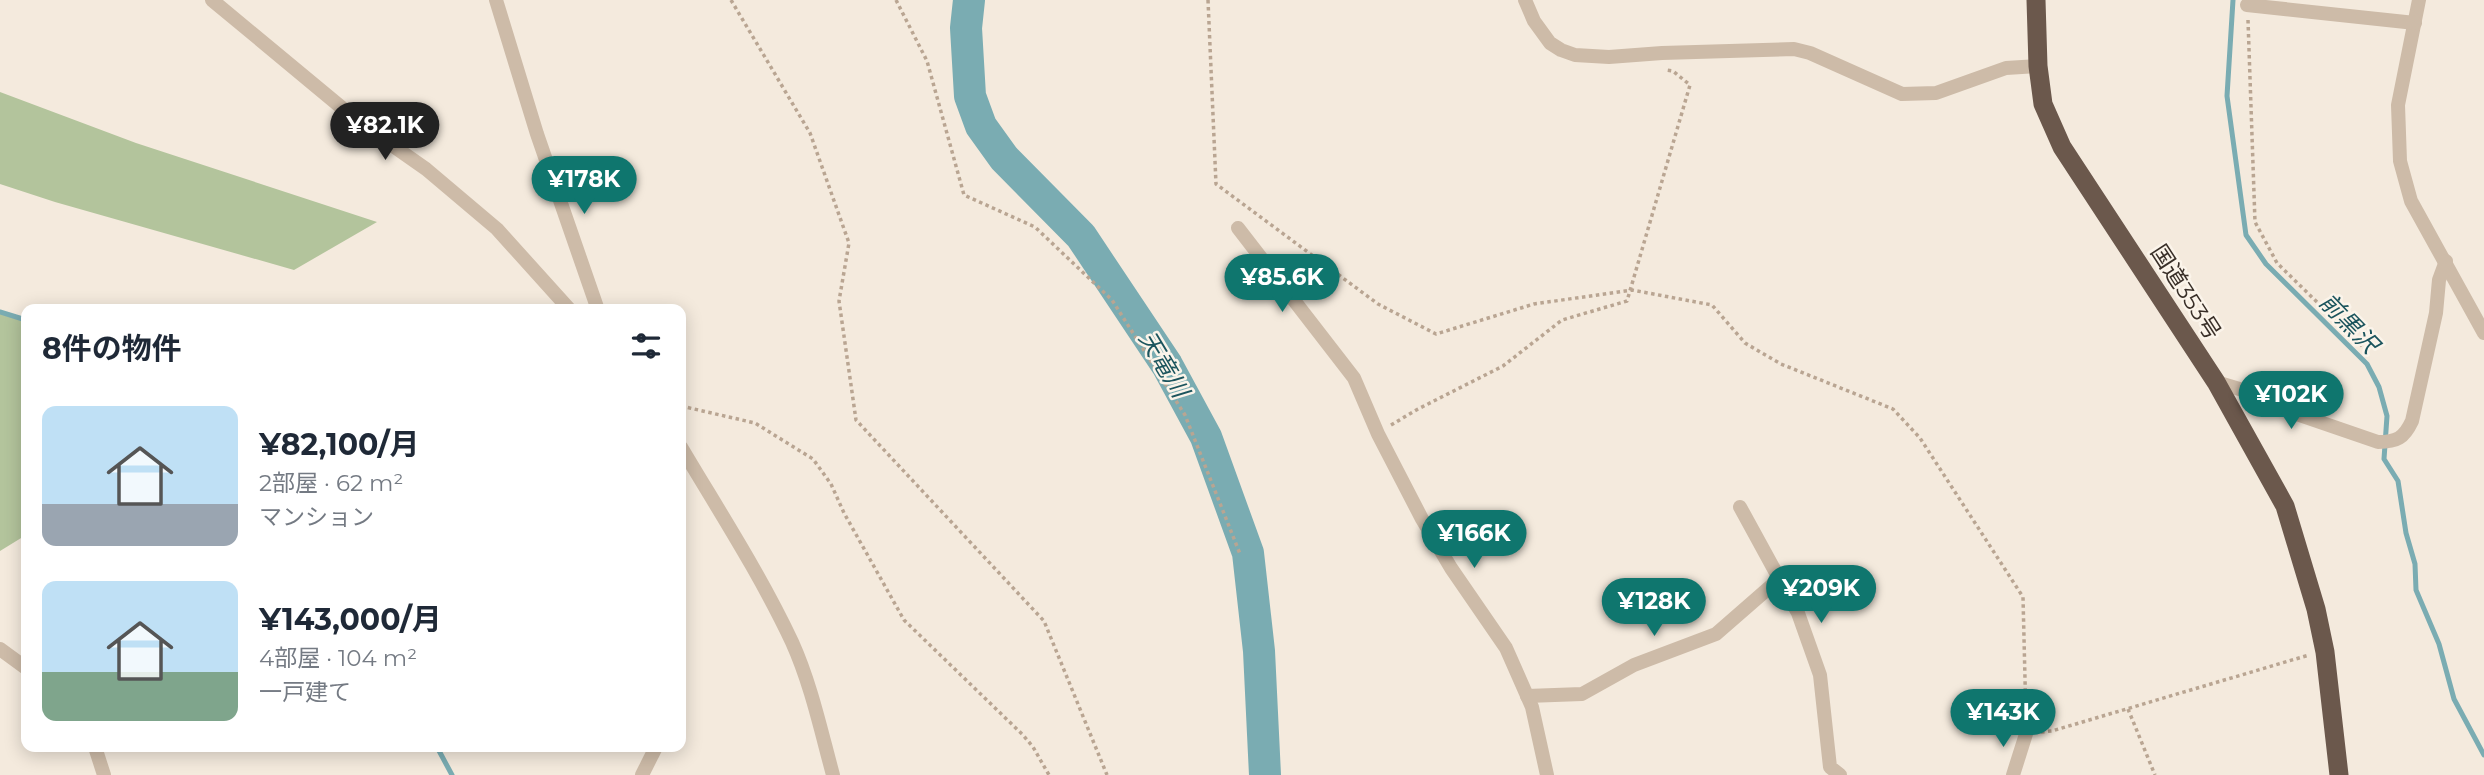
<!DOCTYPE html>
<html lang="ja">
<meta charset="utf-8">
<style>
:root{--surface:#fff;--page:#f2f2f3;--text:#1f2937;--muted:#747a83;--accent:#0f766e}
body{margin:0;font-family:Montserrat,"Noto Sans JP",sans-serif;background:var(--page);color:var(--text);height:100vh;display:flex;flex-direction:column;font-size:26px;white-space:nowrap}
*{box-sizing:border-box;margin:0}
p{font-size:23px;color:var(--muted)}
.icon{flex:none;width:38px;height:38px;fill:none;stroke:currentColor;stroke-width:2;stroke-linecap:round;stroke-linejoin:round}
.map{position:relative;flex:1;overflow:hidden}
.details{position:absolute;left:21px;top:304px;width:665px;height:448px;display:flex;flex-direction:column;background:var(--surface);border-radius:14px;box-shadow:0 4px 18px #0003}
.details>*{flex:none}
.price{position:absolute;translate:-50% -60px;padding:0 16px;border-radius:24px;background:var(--accent);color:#fff;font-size:23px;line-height:46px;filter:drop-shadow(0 2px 4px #0008)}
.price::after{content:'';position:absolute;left:50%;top:42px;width:21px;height:16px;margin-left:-10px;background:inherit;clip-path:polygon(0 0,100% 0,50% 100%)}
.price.active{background:#222;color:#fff}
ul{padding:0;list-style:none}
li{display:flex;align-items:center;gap:21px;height:175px;padding:0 21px}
li span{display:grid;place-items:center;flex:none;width:196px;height:140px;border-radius:14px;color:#555}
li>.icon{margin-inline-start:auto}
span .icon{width:84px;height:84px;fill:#fffc;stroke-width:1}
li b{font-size:30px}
h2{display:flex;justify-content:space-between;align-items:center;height:84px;padding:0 21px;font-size:30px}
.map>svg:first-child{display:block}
.green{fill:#b3c49c}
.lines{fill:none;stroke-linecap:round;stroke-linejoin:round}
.stream{stroke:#7aacb2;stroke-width:5}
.river{stroke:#7aacb2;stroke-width:32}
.path{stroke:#b9a592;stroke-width:3.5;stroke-dasharray:3.5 3.5;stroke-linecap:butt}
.minor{stroke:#cdbba8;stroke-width:14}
.trunk{stroke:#6b584c;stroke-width:19}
.labels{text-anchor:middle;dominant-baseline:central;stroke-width:5;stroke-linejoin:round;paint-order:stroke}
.street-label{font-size:23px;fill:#392f28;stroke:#fbf4ea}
.water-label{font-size:24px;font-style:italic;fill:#1b545d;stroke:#fbf4ea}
</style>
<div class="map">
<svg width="2484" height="775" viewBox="0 0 2484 775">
<rect width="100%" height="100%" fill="#f4eadd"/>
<g class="green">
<path d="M0 92 136 143 377 222 294 270 55 202 0 184Z"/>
<path d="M0 310 26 320V535L0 551Z"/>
</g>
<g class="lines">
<g class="stream">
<path d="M2233 0 2227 96 2246 235 2266 264 2367 364 2379 387 2387 416 2384 459 2398 481 2406 533 2415 564 2416 590 2439 644 2454 699 2484 755"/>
<path d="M0 312 26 320"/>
<path d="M437 747 452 775"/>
</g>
<path class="river" d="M969 0 966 28 970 96 981 126 1004 158 1081 236 1167 365 1206 437 1248 553 1259 651 1265 775"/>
<g class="path">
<path d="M731 0 810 133 849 243 839 301 856 420 1044 621 1107 775"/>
<path d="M896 0 927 61 964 195 1035 227 1112 300 1185 415 1240 554"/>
<path d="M1208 0 1216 184 1378 304 1436 334 1534 304 1632 290 1712 305 1745 343 1781 364 1893 409 1920 438 2023 597 2026 720"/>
<path d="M2248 20 2255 222 2277 263 2363 347"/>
<path d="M681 406 755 423 813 459 831 484 844 513 904 620 1023 735 1033 747 1049 775"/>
<path d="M1391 425 1418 409 1503 366 1562 320 1627 301 1690 85 1673 71 1666 70"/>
<path d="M2128 709 2155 775"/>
<path d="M2041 732 2052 731 2309 655"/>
</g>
<g class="minor">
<path d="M212 0 359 122 426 169 497 229 570 310"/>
<path d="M496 0 537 134 598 310"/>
<path d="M1525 0 1534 21 1550 43 1561 50 1575 55 1609 57 1662 53 1794 49 1810 53 1902 94 1936 93 2006 68 2038 66"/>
<path d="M2419 0 2398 105 2400 161 2411 201 2484 333"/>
<path d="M2247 5 2415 23"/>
<path d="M1238 228 1354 378 1378 434 1422 519 1451 568 1506 648 1532 707 1547 775"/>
<path d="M2216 382 2246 391 2285 410 2378 442C2397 442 2404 438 2412 421L2436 313 2439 280 2446 261"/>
<path d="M681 447C719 511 760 574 792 642 811 684 821 731 833 775"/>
<path d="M1740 507 1798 613 1820 675 1830 767 1840 775"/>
<path d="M0 649 26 668"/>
<path d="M1527 696 1582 694 1634 665 1716 634 1779 579"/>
<path d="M95 747 104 775"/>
<path d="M642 775 656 747"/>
<path d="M2013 775 2026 734"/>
</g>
<path class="trunk" d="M2036 0 2038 66 2043 104 2062 147 2216 382 2285 506 2316 609 2325 652 2339 775"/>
</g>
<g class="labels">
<g class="street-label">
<text transform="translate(2186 292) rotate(57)">国道353号</text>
</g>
<g class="water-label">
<text transform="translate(2349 323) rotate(46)">前黒沢</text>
<text transform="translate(1164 364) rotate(59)">天竜川</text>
</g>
</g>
</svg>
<b class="price active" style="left:385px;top:162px">¥82.1K</b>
<b class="price" style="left:584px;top:216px">¥178K</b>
<b class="price" style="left:1282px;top:314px">¥85.6K</b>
<b class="price" style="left:2291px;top:431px">¥102K</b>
<b class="price" style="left:1474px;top:570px">¥166K</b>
<b class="price" style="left:1821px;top:625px">¥209K</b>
<b class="price" style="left:1654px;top:638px">¥128K</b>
<b class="price" style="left:2003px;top:749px">¥143K</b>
<section class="details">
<h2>8件の物件<svg class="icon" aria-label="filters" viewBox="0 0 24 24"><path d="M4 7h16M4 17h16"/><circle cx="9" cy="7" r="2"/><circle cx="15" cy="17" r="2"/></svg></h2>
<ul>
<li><span style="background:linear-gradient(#bfe0f5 70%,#9aa5b1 0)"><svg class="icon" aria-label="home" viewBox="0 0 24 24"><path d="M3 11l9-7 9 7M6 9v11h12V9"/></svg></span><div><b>¥82,100/月</b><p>2部屋 · 62 m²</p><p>マンション</p></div></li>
<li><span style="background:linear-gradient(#bfe0f5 65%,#7fa58c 0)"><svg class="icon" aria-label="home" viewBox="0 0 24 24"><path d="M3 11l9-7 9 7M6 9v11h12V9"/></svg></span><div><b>¥143,000/月</b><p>4部屋 · 104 m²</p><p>一戸建て</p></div></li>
</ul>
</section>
</div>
